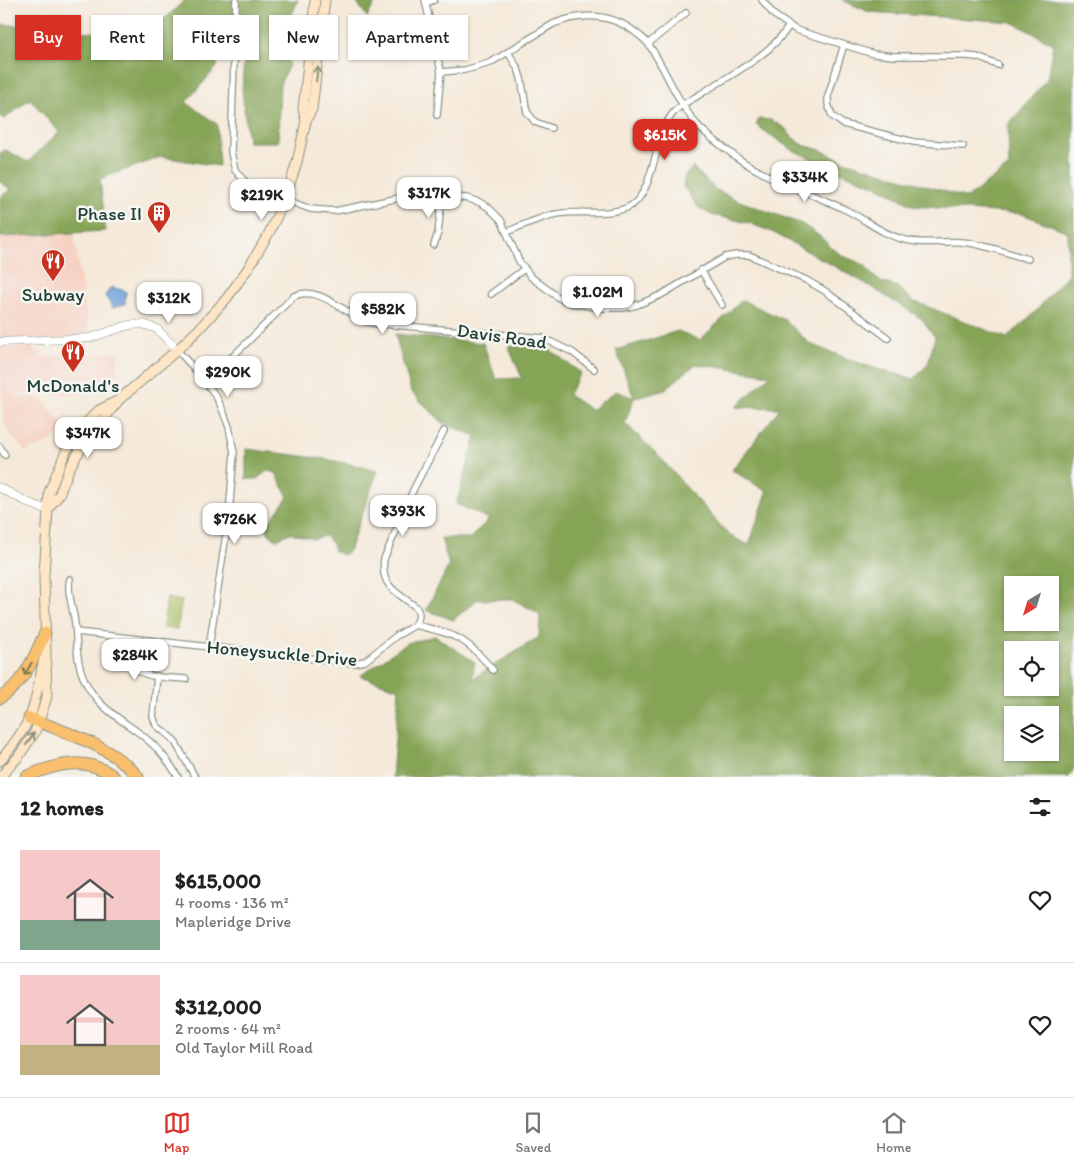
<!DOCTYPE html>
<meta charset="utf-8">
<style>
:root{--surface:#fff;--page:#f6f6f6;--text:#222;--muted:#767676;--line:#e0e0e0;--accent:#d93025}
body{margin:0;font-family:Itim,sans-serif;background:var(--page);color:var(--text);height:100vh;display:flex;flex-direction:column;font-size:19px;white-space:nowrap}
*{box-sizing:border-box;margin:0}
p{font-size:16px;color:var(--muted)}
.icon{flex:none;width:28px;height:28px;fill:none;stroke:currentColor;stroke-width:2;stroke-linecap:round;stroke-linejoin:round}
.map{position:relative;height:777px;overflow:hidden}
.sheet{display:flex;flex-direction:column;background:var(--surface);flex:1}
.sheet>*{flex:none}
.guide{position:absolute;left:15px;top:15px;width:500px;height:45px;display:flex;gap:10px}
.needle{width:32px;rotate:218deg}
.controls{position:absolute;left:1004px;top:576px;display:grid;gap:10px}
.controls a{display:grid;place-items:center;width:55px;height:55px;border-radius:0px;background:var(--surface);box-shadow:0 1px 4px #0004;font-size:25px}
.price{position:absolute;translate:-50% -42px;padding:0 11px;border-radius:10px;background:#fff;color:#222;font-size:16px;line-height:32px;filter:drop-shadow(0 1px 2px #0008)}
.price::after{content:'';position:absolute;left:50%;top:30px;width:15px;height:11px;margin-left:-8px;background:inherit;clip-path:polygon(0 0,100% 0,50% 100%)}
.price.selected{background:var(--accent);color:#fff}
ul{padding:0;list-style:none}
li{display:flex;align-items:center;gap:15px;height:125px;padding:0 20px}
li+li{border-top:1px solid var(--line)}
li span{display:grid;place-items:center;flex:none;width:140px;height:100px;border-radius:0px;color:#555}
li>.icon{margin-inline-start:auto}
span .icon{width:60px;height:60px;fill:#fffc;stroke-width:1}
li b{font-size:21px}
h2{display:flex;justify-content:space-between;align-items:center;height:60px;padding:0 20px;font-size:21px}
.tag{padding:0 18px;border-radius:0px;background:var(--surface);box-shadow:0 1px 4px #0004;font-size:18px;line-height:45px}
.tag.selected{background:var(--accent);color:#fff}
.menu{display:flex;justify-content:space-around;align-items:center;height:70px;border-top:1px solid var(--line);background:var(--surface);font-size:14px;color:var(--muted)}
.menu a{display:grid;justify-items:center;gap:2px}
.menu .selected{color:var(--accent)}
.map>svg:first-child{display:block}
.built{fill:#f6d2c3}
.green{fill:#a9bd61;stroke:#647d4a}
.forest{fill:#86a457;stroke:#527046;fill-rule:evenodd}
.water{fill:#6fa0da;stroke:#476e87}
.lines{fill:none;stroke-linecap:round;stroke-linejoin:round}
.minor-casing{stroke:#8a9386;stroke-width:8}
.tertiary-casing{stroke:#8a9386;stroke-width:9}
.secondary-casing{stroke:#8a9386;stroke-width:11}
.motorway-casing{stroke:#8a9386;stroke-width:13}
.minor{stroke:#fff;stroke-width:5.5}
.tertiary{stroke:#fff;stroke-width:8}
.secondary{stroke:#fde5c5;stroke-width:9}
.motorway{stroke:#f9bf6d;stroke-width:11}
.oneway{stroke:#8e917c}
.oneway2{stroke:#81784e}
.labels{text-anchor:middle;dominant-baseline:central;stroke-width:5;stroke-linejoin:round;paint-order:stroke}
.poi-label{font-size:19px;fill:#1f3d34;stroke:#f6f6f2}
.street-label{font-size:19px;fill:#1f3d34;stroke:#f6f6f2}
</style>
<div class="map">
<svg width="1074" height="777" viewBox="0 0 1074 777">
<rect width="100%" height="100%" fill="#f6f6f2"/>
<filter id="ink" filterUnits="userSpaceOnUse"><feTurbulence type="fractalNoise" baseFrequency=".02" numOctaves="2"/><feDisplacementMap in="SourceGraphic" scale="10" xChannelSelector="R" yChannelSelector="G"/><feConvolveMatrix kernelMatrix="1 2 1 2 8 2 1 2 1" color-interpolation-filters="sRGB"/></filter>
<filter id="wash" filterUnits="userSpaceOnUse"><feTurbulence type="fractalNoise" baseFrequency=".0096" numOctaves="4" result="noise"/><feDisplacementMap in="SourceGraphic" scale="20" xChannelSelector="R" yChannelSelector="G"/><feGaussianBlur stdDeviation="1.12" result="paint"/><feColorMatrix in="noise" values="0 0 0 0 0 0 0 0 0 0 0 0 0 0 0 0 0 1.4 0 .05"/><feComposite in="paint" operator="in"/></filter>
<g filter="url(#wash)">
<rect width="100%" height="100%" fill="#f5e9d9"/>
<g class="built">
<path d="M74 233 90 338 0 342V237Z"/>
<path d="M31 347 37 353 41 352V357L119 352 116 378 111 379 109 383 106 384 107 391 53 396 50 391 18 395V397L39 398 42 399 65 427 61 433 45 445 30 449 26 453 6 428 2 416 0 348Z"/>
</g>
<path class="green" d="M167 598 182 601 177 629 163 628Z"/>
<g class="forest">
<path d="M185 0H298L284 34 289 65 280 84 278 142H248L242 90 246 20 222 28 217 67 186 102 217 124 219 166 161 157 100 179 106 231 0 237V198L10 189 0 182V153L6 150 28 162 59 132 30 99 4 119 0 116V24L145 37Z"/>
<path d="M355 0H377L367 17Z"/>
<path d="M842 0H1074V768L1069 777H392L399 689 360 676 407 643 435 636 475 662 472 679 539 637 540 614 512 599 477 600 453 620 426 610 449 565 441 538H470L489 519 456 504 476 436 443 423 411 392 395 334 483 343 496 379 522 378 508 346 544 345 581 373 568 395 591 410 616 391 634 398 616 350 678 331 700 340 742 300 785 320 810 344 867 366 914 379 928 364 935 337 922 319 868 285 774 233 749 223 712 215 699 208 683 186 685 176 693 167 715 189 737 200 802 224 821 237 833 249 843 256 865 265 871 274 881 282 898 287 913 301 1007 338 1037 310 1068 274V232L1022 214 913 206 879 187 832 169 789 148 756 125 759 119 771 120 785 128 792 137 803 145 821 150 844 161 967 198 1009 166 1008 125 1047 79 1053 44 1012 22 869 12ZM696 364 770 375 736 407 780 408 732 470 767 492 749 545 729 535 656 453 625 423 634 398 663 391ZM1012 585H1050V622H1012ZM1012 650H1050V688H1012ZM1012 715H1050V752H1012Z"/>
<path d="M246 449 326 459 378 470 349 551 343 555 334 551 332 544 325 536 314 539 290 533 276 540 268 533 267 525 288 497 276 473 267 471 257 479H246Z"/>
</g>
<path class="water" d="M111 287 126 291 125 304 113 308 105 296Z"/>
</g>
<g filter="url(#ink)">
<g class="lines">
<g class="minor-casing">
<g id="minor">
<path d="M236 0 231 152 235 170 248 185 310 209 335 211 414 195 466 198 479 202 488 207 501 220 519 261 531 277 559 298 572 303 601 308H623L637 305 661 295 725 257 736 255H749L806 280 825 291 888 338"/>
<path d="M425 0 441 72 437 115"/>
<path d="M762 0 774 15 796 30 874 54 894 56H966L977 57 998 65"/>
<path d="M426 3 434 0"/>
<path d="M649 43 686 13"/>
<path d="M844 45 828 96V104L832 116 843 124 914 142 963 146"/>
<path d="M508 52 518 69 521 78 527 112 535 122 551 128"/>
<path d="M441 72 465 70 490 63 553 24C581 13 610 13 635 32 640 36 646 40 649 45 665 68 674 95 691 117 700 130 714 140 727 150 762 179 808 191 848 211 866 220 882 234 902 239 921 245 942 241 962 242 984 244 1007 253 1028 259"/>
<path d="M507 232C523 225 540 217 557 214 579 210 614 217 632 205 656 188 653 136 674 112 680 105 691 100 699 95 728 76 770 56 789 26"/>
<path d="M434 245 438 233 442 196"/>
<path d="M701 270 722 305"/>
<path d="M491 294 524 269"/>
<path d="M177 350 203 378 217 398 223 411 229 427 234 453 229 514 209 648"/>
<path d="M206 382 218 371 294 296C320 284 346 316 371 323L543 338 572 352 594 369"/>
<path d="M0 447 5 455"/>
<path d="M70 579C66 589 74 612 75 624 77 643 76 663 85 681 96 706 122 720 143 736 157 747 169 761 178 777"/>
<path d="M415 625C419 618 421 615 416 607 397 592 380 587 384 559L414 488 444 431"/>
<path d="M76 632 354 663 365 661 396 636 415 625C456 634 466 638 493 670"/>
<path d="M130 638C130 644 128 652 129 658 135 680 168 677 186 679"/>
<path d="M157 676 153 716 156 725 174 740 195 777"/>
</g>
</g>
<g class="tertiary-casing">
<g id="tertiary">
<path d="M0 342 90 338 129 325 143 324 157 329 177 350"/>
<path d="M0 488 29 503 47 510"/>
</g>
</g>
<g class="secondary-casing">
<g id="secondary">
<path d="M306 121 303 109 315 0"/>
<path d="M47 510 59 495 69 469 84 443 120 399 177 350 198 330 227 298 249 267 269 233 285 199 297 162 306 121 312 109 325 0"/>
<path d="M0 761C11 748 21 735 29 719 37 700 39 679 44 659"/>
<path d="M0 777 19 756 35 732 47 697 44 576 49 492 66 451 85 424 99 410 117 401"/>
</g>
</g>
<g class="motorway-casing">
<g id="motorway">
<path d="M0 698C24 683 34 658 45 633"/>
<path d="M29 718C65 732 114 747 138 777"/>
<path d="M26 777C54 764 88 755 114 777"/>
</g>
</g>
<use href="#minor" class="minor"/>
<use href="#tertiary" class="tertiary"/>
<use href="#secondary" class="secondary"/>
<use href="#motorway" class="motorway"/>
</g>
<defs><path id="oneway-shaft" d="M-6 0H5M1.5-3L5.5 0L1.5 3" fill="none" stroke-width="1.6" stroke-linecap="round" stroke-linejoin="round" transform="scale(1.25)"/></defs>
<g class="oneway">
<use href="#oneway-shaft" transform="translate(317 74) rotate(-83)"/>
<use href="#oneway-shaft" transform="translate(30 739) rotate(-57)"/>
</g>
<use class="oneway2" href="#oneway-shaft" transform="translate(28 669) rotate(120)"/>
</g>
<defs>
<g id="building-pin" transform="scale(1.25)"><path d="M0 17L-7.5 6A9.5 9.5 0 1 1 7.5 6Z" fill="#c8321e" stroke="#f6f6f2"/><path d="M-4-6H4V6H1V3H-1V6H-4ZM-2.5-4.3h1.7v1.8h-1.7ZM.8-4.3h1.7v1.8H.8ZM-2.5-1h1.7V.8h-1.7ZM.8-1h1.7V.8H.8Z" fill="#fff"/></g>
<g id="restaurant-pin" transform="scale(1.25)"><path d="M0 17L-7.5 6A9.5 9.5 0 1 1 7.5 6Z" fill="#c8321e" stroke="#f6f6f2"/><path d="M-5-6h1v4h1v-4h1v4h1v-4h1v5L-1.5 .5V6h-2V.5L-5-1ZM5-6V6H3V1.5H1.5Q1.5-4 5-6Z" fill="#fff"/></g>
</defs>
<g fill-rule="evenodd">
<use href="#building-pin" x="159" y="213"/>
<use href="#restaurant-pin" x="53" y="261"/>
<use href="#restaurant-pin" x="73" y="352"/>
</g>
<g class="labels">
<g class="poi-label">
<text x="142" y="213" text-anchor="end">Phase II</text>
<text x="53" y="294">Subway</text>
<text x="73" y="385">McDonald's</text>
</g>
<g class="street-label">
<text transform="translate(502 336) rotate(8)">Davis Road</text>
<text transform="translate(282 653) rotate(5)">Honeysuckle Drive</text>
</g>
</g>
</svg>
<div class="controls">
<a><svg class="needle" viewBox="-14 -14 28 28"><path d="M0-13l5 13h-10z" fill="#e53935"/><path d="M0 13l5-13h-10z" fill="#767676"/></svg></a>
<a><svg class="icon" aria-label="locate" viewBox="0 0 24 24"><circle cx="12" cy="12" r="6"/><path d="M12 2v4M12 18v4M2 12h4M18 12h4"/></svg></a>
<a><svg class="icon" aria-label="layers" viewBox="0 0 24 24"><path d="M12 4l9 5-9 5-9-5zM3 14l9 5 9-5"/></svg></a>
</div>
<b class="price selected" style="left:665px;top:161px">$615K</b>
<b class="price" style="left:805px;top:203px">$334K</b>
<b class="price" style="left:429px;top:219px">$317K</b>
<b class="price" style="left:262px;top:221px">$219K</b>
<b class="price" style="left:598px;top:318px">$1.02M</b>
<b class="price" style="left:169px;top:324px">$312K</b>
<b class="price" style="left:383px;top:335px">$582K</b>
<b class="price" style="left:228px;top:398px">$290K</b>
<b class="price" style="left:88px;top:459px">$347K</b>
<b class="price" style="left:403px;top:537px">$393K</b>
<b class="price" style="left:235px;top:545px">$726K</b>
<b class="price" style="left:135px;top:681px">$284K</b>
<div class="guide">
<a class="tag selected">Buy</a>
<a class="tag">Rent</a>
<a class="tag">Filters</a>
<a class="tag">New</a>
<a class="tag">Apartment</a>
</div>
</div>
<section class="sheet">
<h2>12 homes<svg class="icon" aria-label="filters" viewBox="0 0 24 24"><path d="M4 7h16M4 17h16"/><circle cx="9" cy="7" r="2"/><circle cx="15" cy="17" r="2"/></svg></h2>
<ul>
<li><span style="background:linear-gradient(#f6c9c9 70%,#7fa58c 0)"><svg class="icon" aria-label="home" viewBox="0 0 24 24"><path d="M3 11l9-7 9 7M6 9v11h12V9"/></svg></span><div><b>$615,000</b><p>4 rooms · 136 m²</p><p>Mapleridge Drive</p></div><svg class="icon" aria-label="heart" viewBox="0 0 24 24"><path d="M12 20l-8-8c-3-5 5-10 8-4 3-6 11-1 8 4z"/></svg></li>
<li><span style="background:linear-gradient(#f6c9c9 70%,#c2b280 0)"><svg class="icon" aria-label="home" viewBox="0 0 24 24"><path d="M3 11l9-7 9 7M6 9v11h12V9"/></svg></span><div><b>$312,000</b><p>2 rooms · 64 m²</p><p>Old Taylor Mill Road</p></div><svg class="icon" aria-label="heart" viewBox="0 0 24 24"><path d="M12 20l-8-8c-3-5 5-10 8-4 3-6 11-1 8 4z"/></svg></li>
</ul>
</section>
<nav class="menu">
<a class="selected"><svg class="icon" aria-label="map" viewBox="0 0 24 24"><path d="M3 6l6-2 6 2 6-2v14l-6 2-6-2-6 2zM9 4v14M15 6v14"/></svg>Map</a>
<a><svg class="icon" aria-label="saved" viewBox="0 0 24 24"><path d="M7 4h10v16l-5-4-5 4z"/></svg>Saved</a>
<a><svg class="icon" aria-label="home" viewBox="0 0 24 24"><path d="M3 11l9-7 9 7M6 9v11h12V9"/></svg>Home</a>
</nav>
